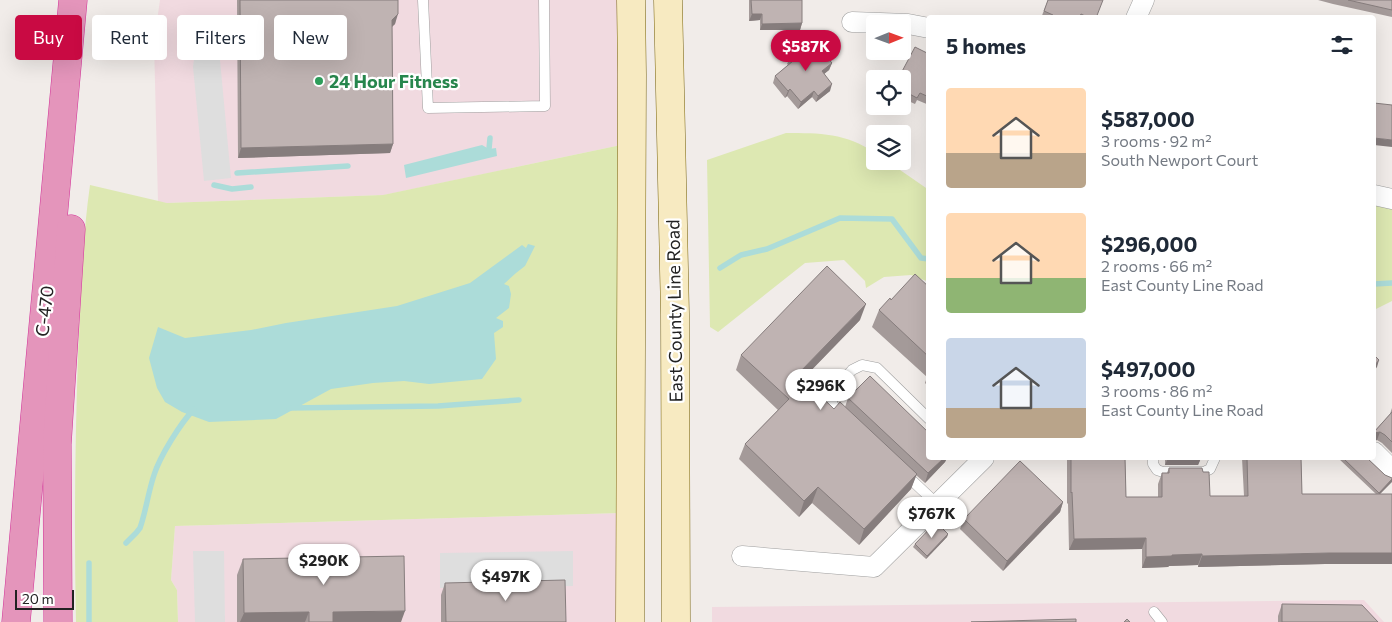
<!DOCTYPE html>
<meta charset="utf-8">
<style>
:root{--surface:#fff;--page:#f2f2f3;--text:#1f2937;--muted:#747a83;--accent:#c90a43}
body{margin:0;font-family:Commissioner,sans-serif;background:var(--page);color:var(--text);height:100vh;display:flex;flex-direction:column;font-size:19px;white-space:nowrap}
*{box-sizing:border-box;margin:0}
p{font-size:16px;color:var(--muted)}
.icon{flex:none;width:28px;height:28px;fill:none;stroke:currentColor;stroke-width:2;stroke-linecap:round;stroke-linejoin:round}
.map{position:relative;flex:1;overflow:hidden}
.side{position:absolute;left:926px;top:15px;width:450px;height:445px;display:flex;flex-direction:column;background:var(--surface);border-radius:5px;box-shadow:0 5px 20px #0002}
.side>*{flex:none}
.banner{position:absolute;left:15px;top:15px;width:475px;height:45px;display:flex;gap:10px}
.needle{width:32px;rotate:89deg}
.controls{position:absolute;left:866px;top:15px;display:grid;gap:10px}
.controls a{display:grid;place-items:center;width:45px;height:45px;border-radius:5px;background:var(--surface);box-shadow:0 5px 20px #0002;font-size:25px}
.scale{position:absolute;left:15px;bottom:12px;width:59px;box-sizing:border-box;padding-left:5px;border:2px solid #222;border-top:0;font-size:14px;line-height:18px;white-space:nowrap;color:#222;-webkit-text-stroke:4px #fff;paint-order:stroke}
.price{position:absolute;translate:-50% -42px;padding:0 11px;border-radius:18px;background:#fff;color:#222;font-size:16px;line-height:32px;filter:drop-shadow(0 1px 2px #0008)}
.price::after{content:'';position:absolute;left:50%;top:30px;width:15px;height:11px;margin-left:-8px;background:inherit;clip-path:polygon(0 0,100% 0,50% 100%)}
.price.active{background:var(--accent);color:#fff}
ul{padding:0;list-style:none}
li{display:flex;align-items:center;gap:15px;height:125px;padding:0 20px}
li span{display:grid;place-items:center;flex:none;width:140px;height:100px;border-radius:5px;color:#555}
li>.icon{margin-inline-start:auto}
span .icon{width:60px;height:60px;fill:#fffc;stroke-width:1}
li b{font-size:21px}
h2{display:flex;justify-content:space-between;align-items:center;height:60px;padding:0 20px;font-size:21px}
.tag{padding:0 18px;border-radius:5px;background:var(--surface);box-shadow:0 5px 20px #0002;font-size:18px;line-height:45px}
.tag.active{background:var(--accent);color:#fff}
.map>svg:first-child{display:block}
.commercial{fill:#f1dae0}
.grass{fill:#dde8b2}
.parking{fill:#dedede}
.water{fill:#acdcd9}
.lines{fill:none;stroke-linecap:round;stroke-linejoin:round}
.stream{stroke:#acdcd9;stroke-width:5.5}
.lane-casing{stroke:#9f9f9f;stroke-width:11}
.street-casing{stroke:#9f9f9f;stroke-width:21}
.secondary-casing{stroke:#77620b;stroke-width:29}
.highway-casing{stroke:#d33299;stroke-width:29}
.lane{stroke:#fff;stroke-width:10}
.street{stroke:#fff;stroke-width:20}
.secondary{stroke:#f7eac1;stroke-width:28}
.highway{stroke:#e495bb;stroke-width:28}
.wall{fill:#a49a99}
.shaded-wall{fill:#867d7d}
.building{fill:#bfb3b2;stroke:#867d7d}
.leisure-dot{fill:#2e9e5b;stroke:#fff;stroke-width:2}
.labels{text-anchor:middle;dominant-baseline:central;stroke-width:4.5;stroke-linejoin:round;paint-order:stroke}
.leisure-label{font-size:18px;font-weight:bold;fill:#27864d;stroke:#fff;text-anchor:start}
.street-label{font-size:18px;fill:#222;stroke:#fff}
</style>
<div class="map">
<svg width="1392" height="622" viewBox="0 0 1392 622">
<rect width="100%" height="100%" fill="#f1ece9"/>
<g class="commercial">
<path d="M160 0H620L621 145 384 195 167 203 158 202 154 42Z"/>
<path d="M621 513 619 622H178L177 590 171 580 175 526Z"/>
<path d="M1364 600 1384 622H712V607Z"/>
</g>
<g class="grass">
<path d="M786 133C819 133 847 133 875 153V161H887L929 190V282L911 275 884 277 866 288 865 281 844 260 805 263 718 332 710 327 707 160Z"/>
<path d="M621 145V513L175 526 171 580 177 590 178 622H76C74 533 75 444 78 355 81 298 82 241 90 185L167 203 383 195Z"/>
<path d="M1374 205 1392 208V301L1374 310Z"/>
</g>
<g class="parking">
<path d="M198 25 224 27 220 49V60L231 178 204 181 193 67Z"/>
<path d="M193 551H224L225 622H195Z"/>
<path d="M573 551V586L440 588V553Z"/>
</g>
<g class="water">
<path d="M482 145 489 149 496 148 497 156 406 178 404 165Z"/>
<path d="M528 244 535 246 525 266 516 273 504 284 509 286 511 294 509 308 496 318 503 321V327L494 333 496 359 482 379 429 384 404 381 373 383 331 389 276 419 209 422 182 412 165 402 157 388 149 358 158 327 185 338 251 330 286 323 397 306 470 283 522 245 526 248Z"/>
</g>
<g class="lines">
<g class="stream">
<path d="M489 149 490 138"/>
<path d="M237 173 348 166"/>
<path d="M214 185 232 189 251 187"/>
<path d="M720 268 741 255 767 249 840 218 892 219 921 258 929 259"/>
<path d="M1374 284 1392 283"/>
<path d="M289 408 438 406 519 400"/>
<path d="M126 543 136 533 140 528C146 511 148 493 154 475 160 456 180 424 194 409"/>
<path d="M89 563V622"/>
</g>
<g class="lane-casing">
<g id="lane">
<path d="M423 0 428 108 545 106 544 0"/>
<path d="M844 417 835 409 831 400V394L852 370 862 365 877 368 929 419"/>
<path d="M1153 458V464L1157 470 1163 472H1204L1210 469 1215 458"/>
<path d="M904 473 937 504"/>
<path d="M1154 612 1162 622"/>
</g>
</g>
<g class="street-casing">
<g id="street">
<path d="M1136 18 1144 0"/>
<path d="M852 22 908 24 929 28"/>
<path d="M1374 195 1392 199"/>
<path d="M1374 452 1392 470"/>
<path d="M742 556 874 567 984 458"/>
</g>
</g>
<g class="secondary-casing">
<g id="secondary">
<path d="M668 0 675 314 676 622"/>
<path d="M630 622 632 74 631 0"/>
</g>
</g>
<g class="highway-casing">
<g id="highway">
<path d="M16 622 73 0"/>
<path d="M58 622 57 444 71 229"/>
</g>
</g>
<use href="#lane" class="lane"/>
<use href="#street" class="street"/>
<use href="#secondary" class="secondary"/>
<use href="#highway" class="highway"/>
</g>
<g class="wall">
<path d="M237 0H398L395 24 392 26 393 144 390 153 238 158Z"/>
<path d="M749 0H802V23L800 30H760V20L749 21Z"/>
<path d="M1048 0 1096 18H1041Z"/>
<path d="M1318 0H1392V17L1333 4Z"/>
<path d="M929 54V105L917 100 915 104 902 98V79Z"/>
<path d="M790 58 832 63 829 70 824 74 830 91 816 102 812 97 798 109 787 96 785 98 773 83 775 76 788 65 787 64Z"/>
<path d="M929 287V387L925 383 927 377 872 327 879 310 891 300Z"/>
<path d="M860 320 803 379 834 409 845 407 848 398 929 458H947L945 462 925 483 916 475 911 489 859 545 812 503 799 517 739 459 745 444 778 410 736 370 741 355Z"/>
<path d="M1392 408V453L1382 443 1377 440 1374 441V432L1390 414Z"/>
<path d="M1067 458H1125L1126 497H1158V484L1162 473H1167L1169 468 1203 472 1210 496H1244L1242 458H1301L1302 494H1376L1338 458H1367L1385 475 1392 478V481L1380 494 1325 564 1198 567V565L1169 566 1168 567 1142 568V549L1069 550 1068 503 1067 504Z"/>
<path d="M1165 458H1201L1198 465H1165Z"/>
<path d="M1063 502 1060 512 1003 571 960 529 964 519Z"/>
<path d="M948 534 947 537 926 559 913 547 915 544Z"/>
<path d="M243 559 401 622H237V575Z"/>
<path d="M445 583 566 622H441V595Z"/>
<path d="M1282 604 1378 622H1278V616Z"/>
</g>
<g class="shaded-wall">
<path d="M398 14 395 24 389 30 392 20Z"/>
<path d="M752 14H762L760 20 749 21Z"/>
<path d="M802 23 800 30H760L762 24Z"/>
<path d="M832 63 829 70 819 78 822 71Z"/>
<path d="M832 84 830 91 816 102 818 96Z"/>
<path d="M790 89 787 96 785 98 788 91Z"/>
<path d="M814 91 812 97 798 109 801 102Z"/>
<path d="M1374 138 1392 140V147L1374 145Z"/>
<path d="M393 144 390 153 238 158 241 148Z"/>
<path d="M866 304 860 320 793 389 798 374Z"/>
<path d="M1379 360 1377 367 1374 371V366Z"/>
<path d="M1380 432 1377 440 1374 441V433Z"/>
<path d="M944 458H947L945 462 925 483 928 473Z"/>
<path d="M1168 458H1201L1198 465H1165Z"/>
<path d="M917 474 911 489 859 545 864 529Z"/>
<path d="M1392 479V482L1378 496 1379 493Z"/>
<path d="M818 487 812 503 799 517 804 501Z"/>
<path d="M1063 502 1060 512 1003 571 1007 561Z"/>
<path d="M948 534 947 537 926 559 927 556Z"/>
<path d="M1146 538 1142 549 1069 550 1074 539Z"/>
<path d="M1329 553H1392V564H1325L1198 567 1202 556Z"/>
<path d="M1202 554 1198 565 1169 566 1168 567 1142 568 1146 557 1172 555Z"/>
<path d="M405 611 401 622H329L333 612Z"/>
<path d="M309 612 305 622H240L244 613Z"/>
</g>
<g class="building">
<path d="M240 0H398V14L392 20 393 144 241 148Z"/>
<path d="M751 0H802V23L762 24V14H752Z"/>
<path d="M1048 0H1103L1096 18H1089L1081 14 1079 18H1052L1053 15 1044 11Z"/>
<path d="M1348 0H1392V10Z"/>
<path d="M811 39 832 63 822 71 832 84 818 96 814 91 801 102 790 89 788 91 775 76 793 61 790 58Z"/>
<path d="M915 47 929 54V97L920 93 917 98 902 90V79H898Z"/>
<path d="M1374 103 1392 105V140L1374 138Z"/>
<path d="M827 266 866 304 798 374 834 409 840 402 917 474 864 529 818 487 804 501 745 444 789 399 741 355Z"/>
<path d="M915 274 929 287V357L879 310 890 298 891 300Z"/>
<path d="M1374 355 1379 360 1374 366Z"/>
<path d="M870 376 929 433V458H944L928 473 848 398Z"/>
<path d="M1392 412V442L1385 435 1380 432 1374 433V432Z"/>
<path d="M1071 458H1125L1126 497H1162V473H1169V468H1202L1203 472H1209L1210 496H1248L1247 458H1301L1302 494H1392V553H1329L1202 556V554L1172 555V556L1146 557V538L1074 539 1072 492 1071 493Z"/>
<path d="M1343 458H1367L1385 475 1392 478V479L1379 493Z"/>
<path d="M1020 461 1063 502 1007 561 964 519Z"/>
<path d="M936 522 948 534 927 556 915 544Z"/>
<path d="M404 556 405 611 333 612V622H309V612L244 613 243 559Z"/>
<path d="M565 580 566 622H446L445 583Z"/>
<path d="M1282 604 1362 605 1378 622H1282Z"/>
<path d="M1076 619V622H971Z"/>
<path d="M1127 619 1130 622H1124Z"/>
</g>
<circle class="leisure-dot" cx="319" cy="81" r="5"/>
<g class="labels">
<g class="leisure-label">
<text x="329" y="81">24 Hour Fitness</text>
</g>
<g class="street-label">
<text transform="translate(44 311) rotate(-84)">C-470</text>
<text transform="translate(674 311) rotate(-91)">East County Line Road</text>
</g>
</g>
</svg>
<div class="controls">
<a><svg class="needle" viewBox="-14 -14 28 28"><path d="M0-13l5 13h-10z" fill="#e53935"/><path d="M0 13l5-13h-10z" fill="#747a83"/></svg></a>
<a><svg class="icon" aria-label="locate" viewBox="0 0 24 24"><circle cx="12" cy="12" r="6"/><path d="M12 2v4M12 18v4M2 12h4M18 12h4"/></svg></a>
<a><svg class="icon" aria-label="layers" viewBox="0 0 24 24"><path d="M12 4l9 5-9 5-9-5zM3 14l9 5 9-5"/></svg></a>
</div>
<div class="scale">20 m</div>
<b class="price active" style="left:806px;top:72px">$587K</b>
<b class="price" style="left:821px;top:411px">$296K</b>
<b class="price" style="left:932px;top:539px">$767K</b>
<b class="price" style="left:324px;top:586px">$290K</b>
<b class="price" style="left:506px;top:602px">$497K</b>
<div class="banner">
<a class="tag active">Buy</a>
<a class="tag">Rent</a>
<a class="tag">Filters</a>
<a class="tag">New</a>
</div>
<section class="side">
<h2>5 homes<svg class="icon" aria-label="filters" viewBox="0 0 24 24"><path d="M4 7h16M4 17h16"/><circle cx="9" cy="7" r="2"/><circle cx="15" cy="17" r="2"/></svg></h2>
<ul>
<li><span style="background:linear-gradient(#ffd9b3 65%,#b9a48a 0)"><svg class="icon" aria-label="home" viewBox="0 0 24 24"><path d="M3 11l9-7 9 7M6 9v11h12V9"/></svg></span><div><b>$587,000</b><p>3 rooms · 92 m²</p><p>South Newport Court</p></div></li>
<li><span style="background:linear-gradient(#ffd9b3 65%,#8fb573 0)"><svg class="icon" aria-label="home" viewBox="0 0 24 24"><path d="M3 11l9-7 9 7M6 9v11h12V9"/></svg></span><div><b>$296,000</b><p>2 rooms · 66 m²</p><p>East County Line Road</p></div></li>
<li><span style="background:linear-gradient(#c9d6e8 70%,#b9a48a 0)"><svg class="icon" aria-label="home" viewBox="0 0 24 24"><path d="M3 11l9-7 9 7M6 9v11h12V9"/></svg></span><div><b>$497,000</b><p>3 rooms · 86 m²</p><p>East County Line Road</p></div></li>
</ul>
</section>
</div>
